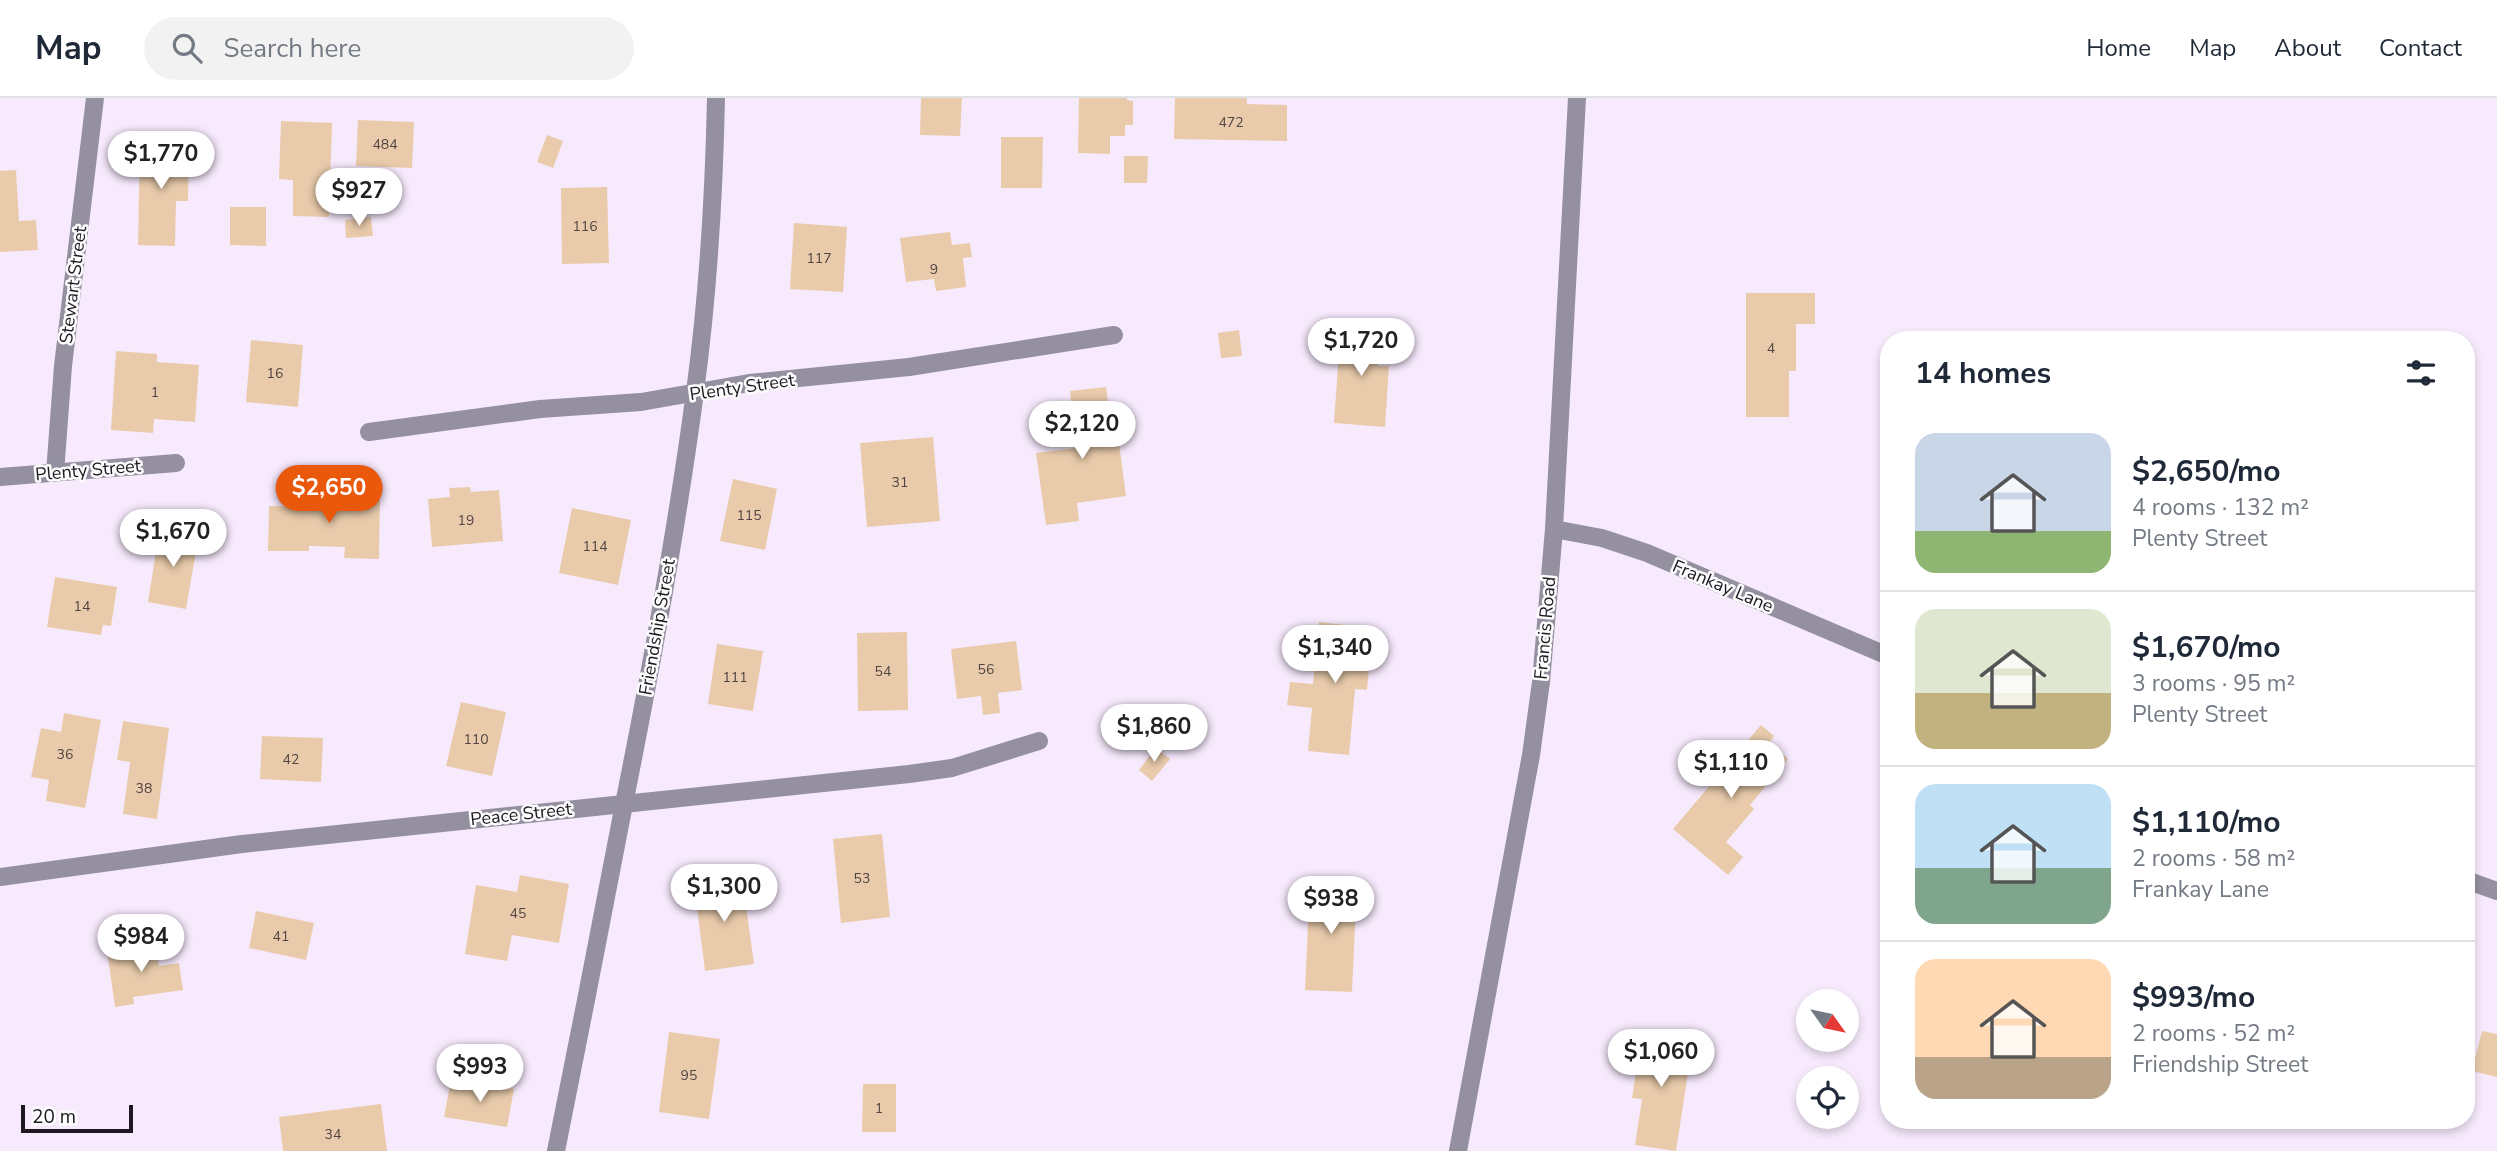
<!DOCTYPE html>
<meta charset="utf-8">
<style>
:root{--surface:#fff;--page:#f2f2f3;--text:#1f2937;--muted:#747a83;--line:#e0e1e3;--accent:#ea580c}
body{margin:0;font-family:"Nunito Sans",sans-serif;background:var(--page);color:var(--text);height:100vh;display:flex;flex-direction:column;font-size:26px;white-space:nowrap}
*{box-sizing:border-box;margin:0}
p{font-size:23px;color:var(--muted)}
.icon{flex:none;width:38px;height:38px;fill:none;stroke:currentColor;stroke-width:2;stroke-linecap:round;stroke-linejoin:round}
.map{position:relative;flex:1;overflow:hidden}
.details{position:absolute;left:1880px;top:233px;width:595px;height:798px;display:flex;flex-direction:column;background:var(--surface);border-radius:28px;box-shadow:0 4px 10px #0003}
.details>*{flex:none}
.needle{width:46px;rotate:123deg}
.controls{position:absolute;left:1796px;top:891px;display:grid;gap:14px}
.controls a{display:grid;place-items:center;width:63px;height:63px;border-radius:50%;background:var(--surface);box-shadow:0 4px 10px #0003;font-size:35px}
.scale{position:absolute;left:21px;bottom:18px;width:112px;box-sizing:border-box;padding-left:7px;border:4px solid #1e1820;border-top:0;font-size:19px;line-height:24px;white-space:nowrap;color:#1e1820;-webkit-text-stroke:5px #fcfcfc;paint-order:stroke}
.price{position:absolute;translate:-50% -60px;padding:0 16px;border-radius:24px;background:#fff;color:#222;font-size:23px;line-height:46px;filter:drop-shadow(0 2px 4px #0008)}
.price::after{content:'';position:absolute;left:50%;top:42px;width:21px;height:16px;margin-left:-10px;background:inherit;clip-path:polygon(0 0,100% 0,50% 100%)}
.price.selected{background:var(--accent);color:#fff}
ul{padding:0;list-style:none}
li{display:flex;align-items:center;gap:21px;height:175px;padding:0 35px}
li+li{border-top:2px solid var(--line)}
li span{display:grid;place-items:center;flex:none;width:196px;height:140px;border-radius:21px;color:#555}
li>.icon{margin-inline-start:auto}
span .icon{width:84px;height:84px;fill:#fffc;stroke-width:1}
li b{font-size:30px}
h2{display:flex;justify-content:space-between;align-items:center;height:84px;padding:0 35px;font-size:30px}
header{display:flex;align-items:center;gap:42px;box-sizing:border-box;height:98px;padding:0 35px;background:var(--surface);border-bottom:2px solid var(--line)}
header strong{font-size:33px}
nav{display:flex;gap:38px;margin-inline-start:auto;font-size:24px}
.search{width:490px;height:63px;background:var(--page);display:flex;align-items:center;gap:18px;box-sizing:border-box;padding:0 24px;border-radius:38px;color:var(--muted);font-size:26px}
.map>svg:first-child{display:block}
.building{fill:#e9cbab}
.lines{fill:none;stroke-linecap:round;stroke-linejoin:round}
.minor{stroke:#9490a0;stroke-width:18}
.labels{text-anchor:middle;dominant-baseline:central;stroke-width:5;stroke-linejoin:round;paint-order:stroke}
.number-label{font-size:14px;fill:#514543}
.street-label{font-size:18px;fill:#1e1820;stroke:#fcfcfc}
</style>
<header>
<strong>Map</strong>
<div class="search"><svg class="icon" aria-label="search" viewBox="0 0 24 24"><circle cx="10" cy="10" r="6"/><path d="M15 15l6 6"/></svg>Search here</div>
<nav><a>Home</a><a>Map</a><a>About</a><a>Contact</a></nav>
</header>
<div class="map">
<svg width="2497" height="1053" viewBox="0 0 2497 1053">
<rect width="100%" height="100%" fill="#f7eafd"/>
<g class="building">
<path d="M921 0H962L960 38 920 37Z"/>
<path d="M1079 0H1127V2L1133 3V27H1125V38H1110V56L1078 55Z"/>
<path d="M1175 0H1247V6L1287 7V43L1174 41Z"/>
<path d="M358 22 414 24 412 70 356 68Z"/>
<path d="M281 23 332 25 329 119 293 118V82L279 81Z"/>
<path d="M547 37 563 43 553 70 537 64Z"/>
<path d="M1001 39H1043L1042 90H1001Z"/>
<path d="M140 44 189 45 188 103H176L175 148 138 147Z"/>
<path d="M1124 58H1148L1147 85H1124Z"/>
<path d="M16 72 19 123 36 122 38 152 0 154V73Z"/>
<path d="M607 89 609 165 562 166 561 90Z"/>
<path d="M230 109H266V148L230 147Z"/>
<path d="M371 119 373 138 346 140 345 122Z"/>
<path d="M794 125 847 129 843 194 790 191Z"/>
<path d="M950 134 952 147 970 145 972 159 963 160 966 189 936 193 934 181 906 184 900 140Z"/>
<path d="M1746 195H1815V226H1796V273H1789V319H1746Z"/>
<path d="M1341 225 1381 229 1378 268H1389L1385 329 1334 325Z"/>
<path d="M1239 232 1242 258 1221 260 1218 235Z"/>
<path d="M251 242 303 247 298 309 246 304Z"/>
<path d="M116 253 157 256V264L199 267 195 324 154 321 153 335 111 332Z"/>
<path d="M1106 289 1114 345H1119L1126 398 1077 405 1079 423 1046 427 1036 355 1076 350 1070 293Z"/>
<path d="M933 339 940 423 867 429 860 345Z"/>
<path d="M733 381 777 391 765 452 720 443Z"/>
<path d="M332 387H351L350 395H380L379 461 344 460 345 449 309 448V453H268L269 408 308 409V403L332 404Z"/>
<path d="M470 389 471 394 499 392 503 443 432 449 428 401 450 399 449 390Z"/>
<path d="M572 410 631 422 618 487 559 475Z"/>
<path d="M160 429 180 433 179 439 198 442 186 511 148 504Z"/>
<path d="M55 479 117 489 111 528 103 527 101 537 47 529Z"/>
<path d="M1319 524 1373 530 1367 592 1355 591 1349 657 1308 653 1312 610 1287 607 1290 584 1313 586Z"/>
<path d="M907 534 908 612 858 613 857 535Z"/>
<path d="M1016 543 1022 592 998 595 1000 615 983 617 981 598 957 601 951 551Z"/>
<path d="M717 546 763 553 753 613 708 606Z"/>
<path d="M461 604 506 614 492 678 446 668Z"/>
<path d="M64 615 101 622 85 710 46 703 49 682 31 679 41 630 61 634Z"/>
<path d="M123 623 169 630 157 721 123 716 130 664 117 662Z"/>
<path d="M1761 627 1774 638 1769 645 1788 661 1750 707 1754 711 1726 744 1743 759 1728 777 1673 731Z"/>
<path d="M262 638 323 640 321 684 260 681Z"/>
<path d="M1156 650 1170 661 1152 683 1139 672Z"/>
<path d="M882 736 890 819 841 825 833 741Z"/>
<path d="M520 777 569 786 559 845 512 837 507 863 465 856 476 787 517 794Z"/>
<path d="M742 779 754 866 705 873 694 786Z"/>
<path d="M1310 783 1357 785 1352 894 1305 892Z"/>
<path d="M256 813 314 825 306 862 249 850Z"/>
<path d="M156 846 159 868 179 865 183 892 133 899 134 906 115 909 107 852Z"/>
<path d="M2482 933 2497 936V979L2472 973Z"/>
<path d="M669 934 720 941 709 1021 659 1014Z"/>
<path d="M1642 934 1693 942 1676 1053 1635 1047 1642 1001 1632 1000Z"/>
<path d="M463 983 514 991 507 1029 444 1019 450 987 461 989Z"/>
<path d="M863 986H896V1034H862Z"/>
<path d="M381 1006 387 1053H283L279 1019Z"/>
</g>
<g class="lines">
<g class="minor">
<path d="M369 334 540 311 641 304 749 285 909 269 1114 237"/>
<path d="M55 375 63 268 95 0"/>
<path d="M0 379 176 365"/>
<path d="M1554 431 1602 440 1647 455 1888 558"/>
<path d="M0 779 242 746 909 676 952 670 1039 643"/>
<path d="M2466 782 2497 793"/>
<path d="M556 1053C580 936 602 818 625 701 652 566 677 430 695 294 708 197 714 98 716 0"/>
<path d="M1458 1053 1531 657 1541 584 1554 431 1577 0"/>
</g>
</g>
<g class="labels">
<g class="number-label">
<text x="1231" y="24">472</text>
<text x="385" y="46">484</text>
<text x="585" y="128">116</text>
<text x="819" y="160">117</text>
<text x="934" y="171">9</text>
<text x="1771" y="250">4</text>
<text x="275" y="275">16</text>
<text x="155" y="294">1</text>
<text x="900" y="384">31</text>
<text x="749" y="417">115</text>
<text x="466" y="422">19</text>
<text x="595" y="448">114</text>
<text x="82" y="508">14</text>
<text x="986" y="571">56</text>
<text x="883" y="573">54</text>
<text x="735" y="579">111</text>
<text x="476" y="641">110</text>
<text x="65" y="656">36</text>
<text x="291" y="661">42</text>
<text x="144" y="690">38</text>
<text x="862" y="780">53</text>
<text x="518" y="815">45</text>
<text x="281" y="838">41</text>
<text x="689" y="977">95</text>
<text x="879" y="1010">1</text>
<text x="333" y="1036">34</text>
</g>
<g class="street-label">
<text transform="translate(73 187) rotate(-83)">Stewart Street</text>
<text transform="translate(742 289) rotate(-8)">Plenty Street</text>
<text transform="translate(88 372) rotate(-5)">Plenty Street</text>
<text transform="translate(1723 488) rotate(23)">Frankay Lane</text>
<text transform="translate(657 529) rotate(-80)">Friendship Street</text>
<text transform="translate(1545 530) rotate(-85)">Francis Road</text>
<text transform="translate(521 716) rotate(-6)">Peace Street</text>
</g>
</g>
</svg>
<div class="controls">
<a><svg class="needle" viewBox="-14 -14 28 28"><path d="M0-13l5 13h-10z" fill="#e53935"/><path d="M0 13l5-13h-10z" fill="#747a83"/></svg></a>
<a><svg class="icon" aria-label="locate" viewBox="0 0 24 24"><circle cx="12" cy="12" r="6"/><path d="M12 2v4M12 18v4M2 12h4M18 12h4"/></svg></a>
</div>
<div class="scale">20 m</div>
<b class="price" style="left:161px;top:93px">$1,770</b>
<b class="price" style="left:359px;top:130px">$927</b>
<b class="price" style="left:1361px;top:280px">$1,720</b>
<b class="price" style="left:1082px;top:363px">$2,120</b>
<b class="price selected" style="left:329px;top:427px">$2,650</b>
<b class="price" style="left:173px;top:471px">$1,670</b>
<b class="price" style="left:1335px;top:587px">$1,340</b>
<b class="price" style="left:1154px;top:666px">$1,860</b>
<b class="price" style="left:1731px;top:702px">$1,110</b>
<b class="price" style="left:724px;top:826px">$1,300</b>
<b class="price" style="left:1331px;top:838px">$938</b>
<b class="price" style="left:141px;top:876px">$984</b>
<b class="price" style="left:1661px;top:991px">$1,060</b>
<b class="price" style="left:480px;top:1006px">$993</b>
<section class="details">
<h2>14 homes<svg class="icon" aria-label="filters" viewBox="0 0 24 24"><path d="M4 7h16M4 17h16"/><circle cx="9" cy="7" r="2"/><circle cx="15" cy="17" r="2"/></svg></h2>
<ul>
<li><span style="background:linear-gradient(#c9d6e8 70%,#8fb573 0)"><svg class="icon" aria-label="home" viewBox="0 0 24 24"><path d="M3 11l9-7 9 7M6 9v11h12V9"/></svg></span><div><b>$2,650/mo</b><p>4 rooms · 132 m²</p><p>Plenty Street</p></div></li>
<li><span style="background:linear-gradient(#dfe7d0 60%,#c2b280 0)"><svg class="icon" aria-label="home" viewBox="0 0 24 24"><path d="M3 11l9-7 9 7M6 9v11h12V9"/></svg></span><div><b>$1,670/mo</b><p>3 rooms · 95 m²</p><p>Plenty Street</p></div></li>
<li><span style="background:linear-gradient(#bfe0f5 60%,#7fa58c 0)"><svg class="icon" aria-label="home" viewBox="0 0 24 24"><path d="M3 11l9-7 9 7M6 9v11h12V9"/></svg></span><div><b>$1,110/mo</b><p>2 rooms · 58 m²</p><p>Frankay Lane</p></div></li>
<li><span style="background:linear-gradient(#ffd9b3 70%,#b9a48a 0)"><svg class="icon" aria-label="home" viewBox="0 0 24 24"><path d="M3 11l9-7 9 7M6 9v11h12V9"/></svg></span><div><b>$993/mo</b><p>2 rooms · 52 m²</p><p>Friendship Street</p></div></li>
</ul>
</section>
</div>
